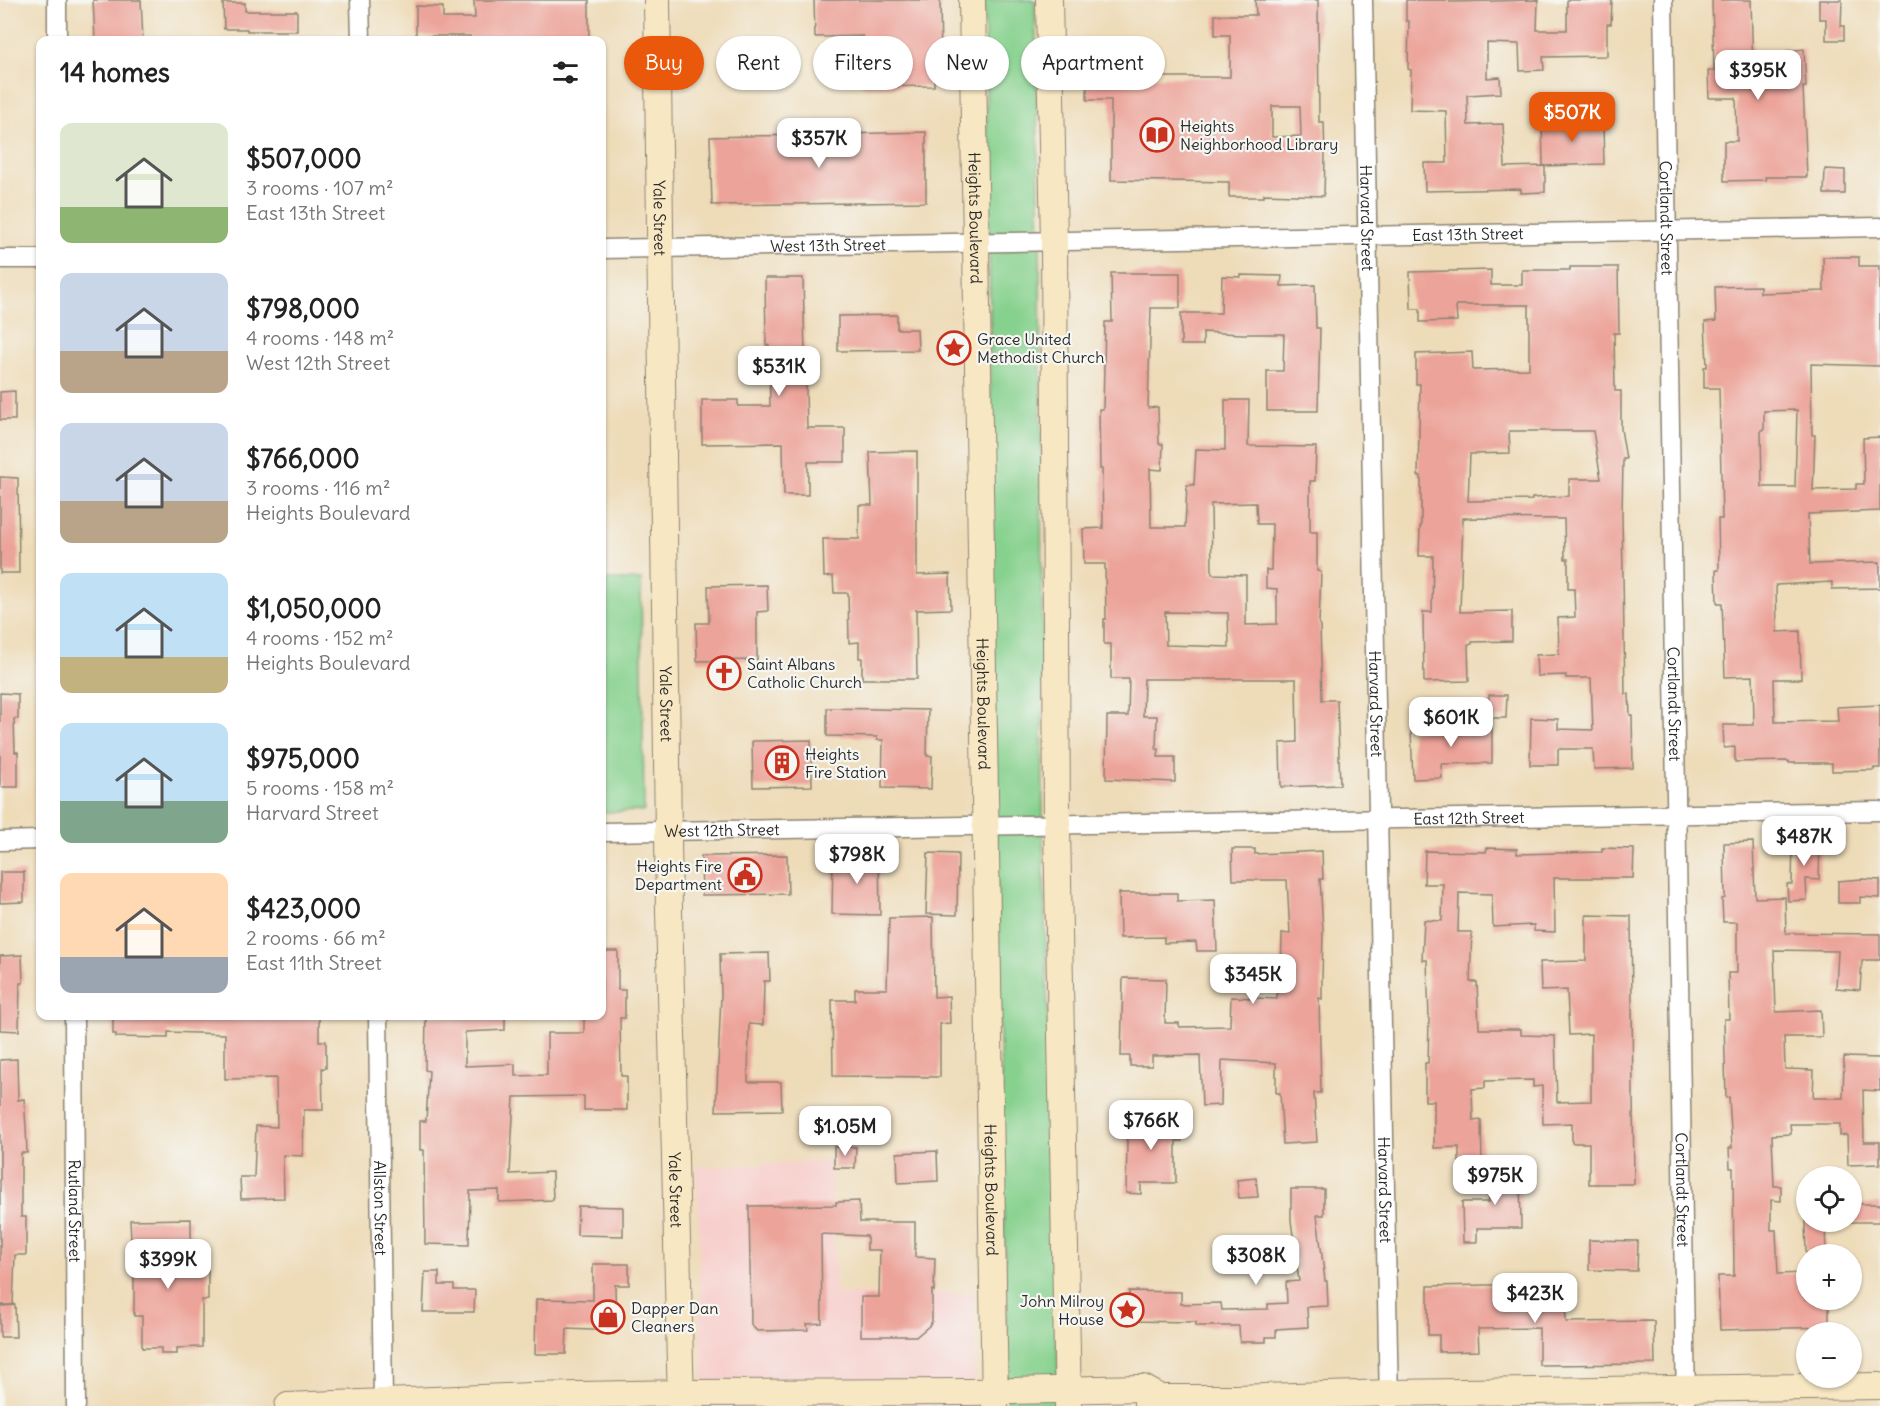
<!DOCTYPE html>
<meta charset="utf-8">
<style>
:root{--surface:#fff;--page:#f6f6f6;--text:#222;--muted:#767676;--accent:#ea580c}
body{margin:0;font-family:Delius,sans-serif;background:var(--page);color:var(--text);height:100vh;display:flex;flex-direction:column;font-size:22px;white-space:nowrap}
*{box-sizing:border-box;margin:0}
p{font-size:20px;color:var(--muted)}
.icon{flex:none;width:33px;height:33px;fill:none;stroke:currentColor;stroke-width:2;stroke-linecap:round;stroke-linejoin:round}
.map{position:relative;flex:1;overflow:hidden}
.drawer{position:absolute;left:36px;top:36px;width:570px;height:984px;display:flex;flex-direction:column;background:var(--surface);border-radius:12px;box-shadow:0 2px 4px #0004}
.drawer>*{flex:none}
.top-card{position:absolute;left:624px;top:36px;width:570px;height:54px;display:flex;gap:12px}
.tools{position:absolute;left:1796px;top:1166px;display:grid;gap:12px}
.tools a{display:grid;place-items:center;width:66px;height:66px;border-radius:50%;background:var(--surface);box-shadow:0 2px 4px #0004;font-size:30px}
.price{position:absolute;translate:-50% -51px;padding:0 14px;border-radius:12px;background:#fff;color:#222;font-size:20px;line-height:39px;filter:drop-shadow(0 2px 3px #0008)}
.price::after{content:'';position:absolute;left:50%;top:36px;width:18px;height:14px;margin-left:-9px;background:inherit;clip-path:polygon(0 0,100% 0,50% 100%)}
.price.on{background:var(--accent);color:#fff}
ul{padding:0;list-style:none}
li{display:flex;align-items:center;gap:18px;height:150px;padding:0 24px}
li span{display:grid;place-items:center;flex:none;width:168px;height:120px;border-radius:12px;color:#555}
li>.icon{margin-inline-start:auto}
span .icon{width:72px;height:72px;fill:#fffc;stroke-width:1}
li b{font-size:26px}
h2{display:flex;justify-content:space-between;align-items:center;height:72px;padding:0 24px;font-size:26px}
.tag{padding:0 21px;border-radius:27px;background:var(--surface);box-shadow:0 2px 4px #0004;font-size:21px;line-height:54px}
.tag.on{background:var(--accent);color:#fff}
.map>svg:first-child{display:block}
.built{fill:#f7d0cd}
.green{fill:#87d18e;stroke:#597e5c;stroke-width:1.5}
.building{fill:#eca399;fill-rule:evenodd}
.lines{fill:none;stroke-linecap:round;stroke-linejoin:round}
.minor-casing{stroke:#8c8472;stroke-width:21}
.secondary-casing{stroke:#8c8472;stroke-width:28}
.minor{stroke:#fff;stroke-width:18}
.secondary{stroke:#f8e7c3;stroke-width:26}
.labels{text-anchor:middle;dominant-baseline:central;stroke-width:4.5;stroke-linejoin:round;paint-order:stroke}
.poi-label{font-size:16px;fill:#2b2b2b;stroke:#f6f6f2;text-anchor:start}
.street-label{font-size:16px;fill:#2b2b2b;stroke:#f6f6f2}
</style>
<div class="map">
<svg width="1880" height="1406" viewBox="0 0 1880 1406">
<rect width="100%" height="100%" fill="#f6f6f2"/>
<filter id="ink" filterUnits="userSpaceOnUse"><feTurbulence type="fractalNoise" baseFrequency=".0167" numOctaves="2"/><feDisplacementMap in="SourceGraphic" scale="12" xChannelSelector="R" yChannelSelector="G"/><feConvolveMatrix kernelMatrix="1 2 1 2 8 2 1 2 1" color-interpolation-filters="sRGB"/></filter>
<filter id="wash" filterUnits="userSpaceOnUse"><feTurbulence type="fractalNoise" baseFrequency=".008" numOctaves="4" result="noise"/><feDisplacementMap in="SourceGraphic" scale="24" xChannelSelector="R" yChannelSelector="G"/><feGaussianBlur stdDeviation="1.35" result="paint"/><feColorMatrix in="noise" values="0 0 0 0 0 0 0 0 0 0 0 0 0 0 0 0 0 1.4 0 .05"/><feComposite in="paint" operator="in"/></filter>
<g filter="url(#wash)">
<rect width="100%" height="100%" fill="#eedcb9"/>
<path class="built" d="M830 1160 836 1294 974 1293 975 1406H703L697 1165 708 1167Z"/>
<g class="green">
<path d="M984 0H1035L1040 252 1043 843 1059 1406H1008L995 805 989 224Z"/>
<path d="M602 580H641L644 811 602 812Z"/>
</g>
<g id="blocks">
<g class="building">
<path d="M93 0H141L143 40H95Z"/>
<path d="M474 0H589V40H470V36H416V6L443 7V18H475Z"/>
<path d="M814 0H940L941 59 934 60V86L864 87 863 36 815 37Z"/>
<path d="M1255 0H1318L1319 122H1324L1325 157 1324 196 1264 194V197H1229V182L1111 180V100H1087V77H1230V35H1215V15H1256ZM1272 106H1300L1301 136 1272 137Z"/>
<path d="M1406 0H1450V2L1538 0 1537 30H1567V0H1612L1611 24H1607V56L1543 57 1544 70 1520 71 1519 44 1487 43V78L1500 77 1501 93 1467 95 1468 125 1503 124 1505 167 1545 166V192L1521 193V189L1425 191 1424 163H1447L1446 111 1410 110 1411 70 1408 69 1409 21H1406Z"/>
<path d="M1712 0H1751L1753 70 1787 69 1786 51 1804 49 1806 87H1803L1807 177H1765L1766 180 1724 181V141H1737L1736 98H1709L1708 71H1714Z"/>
<path d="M1819 0H1842L1841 26H1844V40H1826V19H1819Z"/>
<path d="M223 3H245V11H297V31H247V29H224Z"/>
<path d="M1563 116H1584V127H1603L1604 164 1543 166 1542 121H1563Z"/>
<path d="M926 132V202L712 205 710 137Z"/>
<path d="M1825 169 1845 170V194H1824Z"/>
<path d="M1823 257H1859V266H1880V366L1811 364 1812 435H1815L1813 490 1856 489V484H1864L1863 438 1880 437V511L1808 514 1810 564 1880 562V588L1832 589V582L1776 585 1777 632 1800 631 1801 679H1774L1775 722 1838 721 1837 707 1880 705V768H1874V770L1832 771V763H1789V761L1735 762V747L1724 748 1723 725H1754L1753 676 1725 677 1722 603H1717L1716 570H1719L1718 519H1722L1719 388H1704V367H1707L1705 322 1716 321 1715 287 1760 286V293L1824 291ZM1797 410 1795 487H1762L1761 430H1764V411Z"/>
<path d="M1570 267H1618L1619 333H1614L1615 391H1621V429L1626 459H1623L1622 516 1625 694H1629L1630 715H1632L1633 768 1594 769 1593 749H1558V765H1530L1531 718 1558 719V729L1593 730 1591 678H1566V675L1537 676 1536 655 1559 654 1558 618 1575 617 1574 589H1568V559H1565L1564 519 1463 518 1460 612 1512 611V641L1472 642V644L1468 645 1469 681 1424 682 1423 612H1432L1433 556H1419L1420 527H1421V476H1418L1420 384H1416V354L1472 352 1473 370 1529 369V305H1456L1457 321 1420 322V309H1411L1410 272 1491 270V285H1522V270H1570ZM1509 431H1593L1601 479H1569V496L1532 498V500L1468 501 1470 454 1510 453Z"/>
<path d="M1111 273H1180V308H1151L1148 408 1158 407 1159 444H1163L1162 470 1150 469 1151 527H1185L1187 485H1194L1196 449 1225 450V400H1249L1248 446 1316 447 1315 481H1310V532H1317V571L1321 572 1319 624H1320L1322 700H1337L1340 785 1281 787 1280 743 1297 742 1296 679H1144L1143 716H1157L1156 749H1159L1158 757H1175V782L1106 779 1107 716H1128L1129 679H1111V644H1104V619H1106L1105 564H1084L1083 529 1103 528 1102 469H1100L1099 409H1103L1105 322H1112ZM1256 503 1257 524H1272L1271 570H1266V588L1277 589V624L1246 625V575L1212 574 1211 504ZM1165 612 1228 613 1229 647 1166 645Z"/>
<path d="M1241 275 1282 276 1281 286 1315 285 1316 328H1320L1318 411H1267V371H1283L1284 334H1243L1203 332V345H1181V313H1221L1222 276 1241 277Z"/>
<path d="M765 278H803L807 428H845V462H808V495H784L783 443 702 444V400H738V406H770L769 345H766Z"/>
<path d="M897 315V329H917L918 350 838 351V316Z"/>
<path d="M15 391V420H0V392Z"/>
<path d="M917 451V575L950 574 951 609 916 610 917 679H862V658H859V642L849 643 848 593H834L833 576 824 577 823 539H859V505H872L870 452Z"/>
<path d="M0 477 18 478 19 573H0Z"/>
<path d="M767 585 768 611 757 612V660L697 661 696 623H709L708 586Z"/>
<path d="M0 693 18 694V719H14L15 752H18V787H0Z"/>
<path d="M1489 695H1507L1506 718H1489Z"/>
<path d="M827 708 928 710 927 756H932L931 789 882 788 883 740H877V737L827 736Z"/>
<path d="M1465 720H1492V763L1441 764 1442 778 1413 779 1411 731 1465 729Z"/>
<path d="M811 740 812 786 753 787 752 741Z"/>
<path d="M1793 838H1820L1819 880 1806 879 1807 900 1788 901 1787 884H1792Z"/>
<path d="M1753 842 1755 898 1785 897 1786 933 1880 934V960H1862L1860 990 1836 988 1838 951 1774 950 1776 1012 1821 1010 1822 1037H1784L1785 1069 1814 1070 1813 1098H1843L1844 1057 1880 1058V1091L1863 1090 1864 1142H1880V1164L1848 1165 1847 1135 1840 1136V1124H1790L1791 1134 1772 1135 1774 1186H1781V1201L1771 1200V1230H1776L1778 1274 1806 1273V1299H1829V1327L1720 1330 1718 1276H1734L1733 1168H1730L1729 1148H1732L1729 1097 1726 1098 1724 1019H1729L1728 973H1737V922H1723L1722 899 1725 898 1724 843Z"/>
<path d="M1487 848 1517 849V854L1602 852V848L1634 849 1633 878H1554L1555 932 1534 931V925L1493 927 1492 894 1459 893 1458 932H1472L1470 982H1477L1479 1029H1521V1035L1555 1036 1557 1102 1591 1101V1034L1569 1035 1567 990 1541 991 1540 962 1586 961V915L1631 916 1634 1184H1589V1143H1572V1123L1543 1124 1542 1086 1533 1087V1080L1485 1081V1088L1472 1089 1473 1121 1481 1120 1482 1166H1459V1147L1434 1148V1101H1425V1063H1428L1429 1019 1427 960H1422L1424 920 1442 921 1443 884H1424L1425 851 1486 852Z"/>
<path d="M1232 849H1255V854L1322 851 1323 879H1320L1323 930 1322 982V999L1319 998 1321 1093H1314L1317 1142 1283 1144 1280 1093H1276V1063L1222 1060 1221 1105 1202 1106 1200 1055 1152 1056V1066H1130V1056H1121L1123 978 1166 979 1165 1023H1179V1027L1230 1026 1231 997 1277 999V981H1281L1282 933 1290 934 1287 880H1233Z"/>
<path d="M879 853 880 915 832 914 833 858 849 859V854Z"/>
<path d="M928 853 958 854 957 915 926 914Z"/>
<path d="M787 855 788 894 702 895 701 856Z"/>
<path d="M0 872H24V902L0 903Z"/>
<path d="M1862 879 1880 880V898L1860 897V903H1838V881Z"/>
<path d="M1119 893H1177V901L1215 900 1217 951H1197L1196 942 1164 943V937L1120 938Z"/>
<path d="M933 917 934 997 949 996 950 1023 940 1024V1077L833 1076 832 1000H855V989H887L889 918Z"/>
<path d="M602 951H618V990H625V1018H620L621 1076H627V1110H584V1096L514 1097 510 1174 552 1172 553 1200 499 1202V1190L470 1191 469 1245 425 1244 424 1150H420V1121H426L429 1071 425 1070 426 1016H505V1030L465 1032V1066L515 1064V1076L547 1075V1033H584V1016H602Z"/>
<path d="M769 953 770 981H764L763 1025 749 1024 748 1082H781L782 1110 716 1111 721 995 720 954Z"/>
<path d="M22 955 23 983H20L19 1031 0 1030V956Z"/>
<path d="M113 1016H319V1041H326V1068H322L323 1110H304L303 1156 283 1155 284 1198 241 1199 240 1177H254L256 1126 277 1127 276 1078 225 1079V1034L168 1032V1038L116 1037V1034H113Z"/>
<path d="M17 1059 18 1100 24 1099 26 1127 27 1153H21V1217H26V1255H15L13 1305H0V1060Z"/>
<path d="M1150 1114V1120L1182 1119V1141H1176V1183H1141V1194L1126 1193 1127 1142 1125 1115Z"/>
<path d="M834 1147H856L855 1168H834Z"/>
<path d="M937 1151 938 1181 898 1183 897 1153Z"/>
<path d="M1520 1171 1521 1228H1477V1242H1463L1462 1202H1489L1487 1172Z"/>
<path d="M1256 1178 1258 1197 1239 1198 1237 1180Z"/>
<path d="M1291 1189H1324V1215H1317L1325 1281H1327L1328 1306 1307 1307 1308 1327 1276 1329V1337H1266V1342H1240L1239 1326H1196V1322L1128 1321 1129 1291 1181 1292V1304L1221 1303 1222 1310 1268 1309V1304L1287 1303 1286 1282 1299 1281 1291 1220Z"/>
<path d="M859 1201 860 1222H915V1257L935 1258 934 1291 932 1290V1321L930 1325 917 1336H861V1297H879L880 1250H867V1236L821 1234 822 1323 807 1324 808 1330 757 1331 751 1325 749 1206 836 1205V1202Z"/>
<rect x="1851" y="1204" width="29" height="18"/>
<path d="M578 1206 623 1207V1236L577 1235Z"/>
<path d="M191 1219V1241H170V1270H208V1300H202V1347L177 1348V1354H161V1348H142V1316H134V1272L153 1271 152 1241H131L130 1220Z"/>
<path d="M1805 1221H1825L1826 1254H1806Z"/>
<path d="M1589 1240 1638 1241 1637 1271 1589 1270Z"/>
<path d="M593 1264H629V1285H615L616 1331 567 1329 566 1354H535L536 1299 593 1300Z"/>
<path d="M425 1272H439V1285H454V1290H475L474 1312H423Z"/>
<path d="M1565 1279 1566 1322 1654 1321 1655 1364 1539 1365V1328L1478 1329 1479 1351 1439 1352V1335H1428V1286L1542 1284 1541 1280Z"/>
<path d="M15 1305 16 1337H0V1306Z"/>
</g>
</g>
</g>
<g filter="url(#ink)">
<use href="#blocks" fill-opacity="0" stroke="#8c8472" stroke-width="1.5"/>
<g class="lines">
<g class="minor-casing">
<g id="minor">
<path d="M57 0V40"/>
<path d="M360 0 361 40"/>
<path id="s1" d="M1363 0 1389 1406"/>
<path id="s2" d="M1663 0 1686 1406"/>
<path id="s3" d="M602 249 1880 227"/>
<path d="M0 259H40"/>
<path id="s4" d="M602 832 1880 811"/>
<path d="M0 841 40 840"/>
<path id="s5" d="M74 1016 76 1406"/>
<path id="s6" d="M378 1016 383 1402"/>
</g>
</g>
<g class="secondary-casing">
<g id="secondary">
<path id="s7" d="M657 0 669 911 681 1406"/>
<path id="s8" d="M972 0 995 1406"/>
<path d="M1049 0 1054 241 1057 826 1068 1406"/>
<path d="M1147 1404 1161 1398H1236L1390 1393 1880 1386"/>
<path d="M288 1406 530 1396 682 1393 971 1392 1143 1388 1161 1398"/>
</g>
</g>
<use href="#minor" class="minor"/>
<use href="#secondary" class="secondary"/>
</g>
</g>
<defs>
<g id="library-ring" transform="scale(1.725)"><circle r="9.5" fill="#f6f6f2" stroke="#c8321e" stroke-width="1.5"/><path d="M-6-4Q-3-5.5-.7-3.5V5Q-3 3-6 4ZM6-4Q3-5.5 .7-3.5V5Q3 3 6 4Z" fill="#c8321e"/></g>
<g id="sight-ring" transform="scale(1.725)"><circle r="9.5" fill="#f6f6f2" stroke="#c8321e" stroke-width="1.5"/><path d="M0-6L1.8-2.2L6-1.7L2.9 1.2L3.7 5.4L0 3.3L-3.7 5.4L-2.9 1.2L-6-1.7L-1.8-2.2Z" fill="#c8321e"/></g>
<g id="church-ring" transform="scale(1.725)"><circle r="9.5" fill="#f6f6f2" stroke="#c8321e" stroke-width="1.5"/><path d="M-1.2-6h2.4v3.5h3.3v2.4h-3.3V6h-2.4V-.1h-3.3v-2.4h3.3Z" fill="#c8321e"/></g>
<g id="building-ring" transform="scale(1.725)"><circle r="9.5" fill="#f6f6f2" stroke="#c8321e" stroke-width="1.5"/><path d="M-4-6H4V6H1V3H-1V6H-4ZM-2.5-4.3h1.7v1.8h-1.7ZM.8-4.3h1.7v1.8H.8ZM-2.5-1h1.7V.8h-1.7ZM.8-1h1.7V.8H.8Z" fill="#c8321e"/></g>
<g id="civic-ring" transform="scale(1.725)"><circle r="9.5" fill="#f6f6f2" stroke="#c8321e" stroke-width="1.5"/><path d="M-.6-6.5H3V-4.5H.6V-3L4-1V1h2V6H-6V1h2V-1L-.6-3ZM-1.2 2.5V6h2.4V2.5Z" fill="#c8321e"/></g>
<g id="shop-ring" transform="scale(1.725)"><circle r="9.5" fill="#f6f6f2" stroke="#c8321e" stroke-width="1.5"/><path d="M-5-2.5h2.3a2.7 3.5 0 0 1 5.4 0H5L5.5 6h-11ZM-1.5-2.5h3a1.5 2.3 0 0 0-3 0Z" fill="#c8321e"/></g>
</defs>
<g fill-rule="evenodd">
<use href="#library-ring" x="1157" y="135"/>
<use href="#sight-ring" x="954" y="348"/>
<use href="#church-ring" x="724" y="673"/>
<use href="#building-ring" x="782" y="763"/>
<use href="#civic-ring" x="745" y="875"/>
<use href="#sight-ring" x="1127" y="1310"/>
<use href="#shop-ring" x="608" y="1317"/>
</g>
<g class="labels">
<g class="poi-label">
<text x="1180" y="126">Heights<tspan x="1180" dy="18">Neighborhood Library</tspan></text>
<text x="977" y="339">Grace United<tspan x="977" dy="18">Methodist Church</tspan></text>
<text x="747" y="664">Saint Albans<tspan x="747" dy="18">Catholic Church</tspan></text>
<text x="805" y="754">Heights<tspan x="805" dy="18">Fire Station</tspan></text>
<text x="722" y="866" text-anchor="end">Heights Fire<tspan x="722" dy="18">Department</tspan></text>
<text x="1104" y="1301" text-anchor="end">John Milroy<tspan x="1104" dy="18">House</tspan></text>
<text x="631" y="1308">Dapper Dan<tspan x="631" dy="18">Cleaners</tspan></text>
</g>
<g class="street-label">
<text stroke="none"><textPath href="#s7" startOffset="218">Yale Street</textPath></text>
<text stroke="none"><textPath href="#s8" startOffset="218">Heights Boulevard</textPath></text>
<text stroke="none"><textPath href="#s1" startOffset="218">Harvard Street</textPath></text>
<text stroke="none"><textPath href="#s2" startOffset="218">Cortlandt Street</textPath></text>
<text stroke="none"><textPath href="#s3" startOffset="866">East 13th Street</textPath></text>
<text stroke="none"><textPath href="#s3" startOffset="226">West 13th Street</textPath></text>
<text stroke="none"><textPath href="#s7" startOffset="704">Yale Street</textPath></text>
<text stroke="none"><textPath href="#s8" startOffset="704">Heights Boulevard</textPath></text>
<text stroke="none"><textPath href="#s1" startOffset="704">Harvard Street</textPath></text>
<text stroke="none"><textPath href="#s2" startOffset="704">Cortlandt Street</textPath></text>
<text stroke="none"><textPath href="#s4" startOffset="867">East 12th Street</textPath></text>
<text stroke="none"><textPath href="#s4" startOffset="120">West 12th Street</textPath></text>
<text stroke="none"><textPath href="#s7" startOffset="1190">Yale Street</textPath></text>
<text stroke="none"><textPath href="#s8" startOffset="1190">Heights Boulevard</textPath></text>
<text stroke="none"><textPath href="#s1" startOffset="1190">Harvard Street</textPath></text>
<text stroke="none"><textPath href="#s2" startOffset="1190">Cortlandt Street</textPath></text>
<text stroke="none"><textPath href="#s6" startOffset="192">Allston Street</textPath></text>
<text stroke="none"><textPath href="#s5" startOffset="195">Rutland Street</textPath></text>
</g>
</g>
</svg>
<div class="tools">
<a><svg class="icon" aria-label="locate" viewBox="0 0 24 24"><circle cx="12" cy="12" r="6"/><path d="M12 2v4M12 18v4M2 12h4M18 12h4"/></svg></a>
<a>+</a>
<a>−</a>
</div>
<b class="price" style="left:1758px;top:101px">$395K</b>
<b class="price on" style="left:1572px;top:143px">$507K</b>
<b class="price" style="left:819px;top:169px">$357K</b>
<b class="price" style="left:779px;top:397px">$531K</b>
<b class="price" style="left:1451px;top:748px">$601K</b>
<b class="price" style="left:1804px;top:867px">$487K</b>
<b class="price" style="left:857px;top:885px">$798K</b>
<b class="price" style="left:1253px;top:1005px">$345K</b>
<b class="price" style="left:1151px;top:1151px">$766K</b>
<b class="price" style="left:845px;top:1157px">$1.05M</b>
<b class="price" style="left:1495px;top:1206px">$975K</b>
<b class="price" style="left:1256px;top:1286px">$308K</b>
<b class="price" style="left:168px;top:1290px">$399K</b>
<b class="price" style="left:1535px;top:1324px">$423K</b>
<div class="top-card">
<a class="tag on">Buy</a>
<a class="tag">Rent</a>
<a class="tag">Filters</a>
<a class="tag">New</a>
<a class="tag">Apartment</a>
</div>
<section class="drawer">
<h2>14 homes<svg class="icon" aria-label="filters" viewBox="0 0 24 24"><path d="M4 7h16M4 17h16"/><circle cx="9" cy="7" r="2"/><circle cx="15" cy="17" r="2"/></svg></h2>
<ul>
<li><span style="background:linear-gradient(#dfe7d0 70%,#8fb573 0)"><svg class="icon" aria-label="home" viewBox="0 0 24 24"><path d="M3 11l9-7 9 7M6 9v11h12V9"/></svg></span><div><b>$507,000</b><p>3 rooms · 107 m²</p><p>East 13th Street</p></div></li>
<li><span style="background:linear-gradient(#c9d6e8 65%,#b9a48a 0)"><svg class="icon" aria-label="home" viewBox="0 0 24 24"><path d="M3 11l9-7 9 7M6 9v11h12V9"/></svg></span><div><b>$798,000</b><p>4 rooms · 148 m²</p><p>West 12th Street</p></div></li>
<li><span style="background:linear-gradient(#c9d6e8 65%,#b9a48a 0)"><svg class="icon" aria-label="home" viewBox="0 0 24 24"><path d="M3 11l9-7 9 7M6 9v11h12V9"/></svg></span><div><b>$766,000</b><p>3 rooms · 116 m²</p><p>Heights Boulevard</p></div></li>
<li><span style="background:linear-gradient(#bfe0f5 70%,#c2b280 0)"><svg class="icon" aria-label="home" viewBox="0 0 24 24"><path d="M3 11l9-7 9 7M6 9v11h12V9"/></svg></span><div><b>$1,050,000</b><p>4 rooms · 152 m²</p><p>Heights Boulevard</p></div></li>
<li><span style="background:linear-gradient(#bfe0f5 65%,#7fa58c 0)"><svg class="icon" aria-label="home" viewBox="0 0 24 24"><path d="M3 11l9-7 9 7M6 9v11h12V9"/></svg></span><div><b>$975,000</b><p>5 rooms · 158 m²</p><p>Harvard Street</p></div></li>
<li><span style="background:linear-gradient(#ffd9b3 70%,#9aa5b1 0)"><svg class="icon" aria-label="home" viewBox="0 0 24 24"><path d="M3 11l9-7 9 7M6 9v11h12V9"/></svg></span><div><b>$423,000</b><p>2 rooms · 66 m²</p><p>East 11th Street</p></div></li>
</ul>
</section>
</div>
